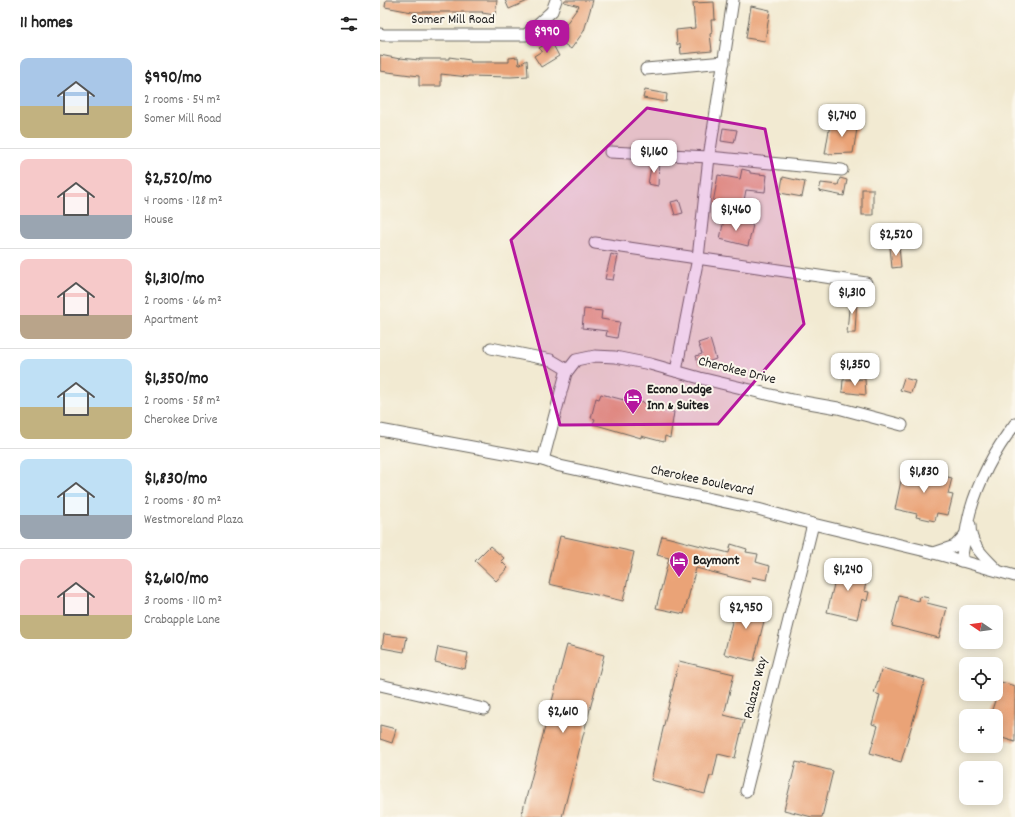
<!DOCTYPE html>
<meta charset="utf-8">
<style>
:root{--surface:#fff;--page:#f6f6f6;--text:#222;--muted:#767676;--line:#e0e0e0;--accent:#b5179e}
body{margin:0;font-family:Dekko,sans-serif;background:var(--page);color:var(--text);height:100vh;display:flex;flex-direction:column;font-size:15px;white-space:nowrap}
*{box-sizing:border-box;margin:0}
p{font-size:13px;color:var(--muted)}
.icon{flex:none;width:22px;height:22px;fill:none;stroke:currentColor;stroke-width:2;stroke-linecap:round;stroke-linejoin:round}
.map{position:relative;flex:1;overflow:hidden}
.panel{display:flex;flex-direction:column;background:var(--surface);width:380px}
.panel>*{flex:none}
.needle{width:26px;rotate:283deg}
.controls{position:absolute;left:579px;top:605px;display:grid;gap:8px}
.controls a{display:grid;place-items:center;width:44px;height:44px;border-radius:8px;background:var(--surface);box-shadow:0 2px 10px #0003;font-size:20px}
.price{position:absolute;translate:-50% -34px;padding:0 9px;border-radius:8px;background:#fff;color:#222;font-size:13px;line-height:26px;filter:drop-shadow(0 1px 2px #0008)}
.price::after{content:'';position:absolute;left:50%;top:24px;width:12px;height:9px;margin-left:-6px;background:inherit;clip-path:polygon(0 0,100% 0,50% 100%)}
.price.active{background:var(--accent);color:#fff}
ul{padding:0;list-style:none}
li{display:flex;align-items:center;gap:12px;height:100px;padding:0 20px}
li+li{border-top:1px solid var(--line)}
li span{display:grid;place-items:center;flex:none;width:112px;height:80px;border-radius:8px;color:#555}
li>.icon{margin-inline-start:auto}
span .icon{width:48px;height:48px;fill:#fffc;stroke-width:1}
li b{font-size:17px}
h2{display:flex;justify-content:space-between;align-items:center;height:48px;padding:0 20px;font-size:17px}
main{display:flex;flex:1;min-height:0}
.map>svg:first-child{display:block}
.building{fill:#eaa377}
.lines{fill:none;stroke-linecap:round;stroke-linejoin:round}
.street-casing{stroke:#67645c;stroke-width:13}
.street{stroke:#fff;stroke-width:11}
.marked{fill:#b5179e;fill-opacity:0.2;stroke:#b5179e;stroke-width:3;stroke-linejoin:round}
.labels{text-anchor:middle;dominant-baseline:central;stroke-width:4;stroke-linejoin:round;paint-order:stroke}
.street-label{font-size:14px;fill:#1c1c1c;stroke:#fbf7ec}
.poi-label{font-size:14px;font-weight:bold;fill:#1c1c1c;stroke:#fbf7ec;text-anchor:start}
</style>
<main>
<section class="panel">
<h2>11 homes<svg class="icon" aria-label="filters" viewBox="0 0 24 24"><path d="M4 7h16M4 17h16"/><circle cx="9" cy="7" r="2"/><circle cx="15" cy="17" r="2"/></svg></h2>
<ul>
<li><span style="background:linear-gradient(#a9c7e8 60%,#c2b280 0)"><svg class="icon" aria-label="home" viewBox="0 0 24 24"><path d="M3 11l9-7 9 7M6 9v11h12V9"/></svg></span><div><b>$990/mo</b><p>2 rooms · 54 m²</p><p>Somer Mill Road</p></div></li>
<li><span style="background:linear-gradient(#f6c9c9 70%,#9aa5b1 0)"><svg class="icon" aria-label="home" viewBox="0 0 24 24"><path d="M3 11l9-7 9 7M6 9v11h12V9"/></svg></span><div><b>$2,520/mo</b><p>4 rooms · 128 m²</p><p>House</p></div></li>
<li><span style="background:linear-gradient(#f6c9c9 70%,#b9a48a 0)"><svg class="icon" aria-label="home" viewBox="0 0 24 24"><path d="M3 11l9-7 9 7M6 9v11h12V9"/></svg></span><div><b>$1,310/mo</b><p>2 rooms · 66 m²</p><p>Apartment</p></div></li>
<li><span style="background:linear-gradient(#bfe0f5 60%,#c2b280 0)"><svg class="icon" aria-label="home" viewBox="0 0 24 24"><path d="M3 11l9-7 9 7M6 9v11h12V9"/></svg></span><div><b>$1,350/mo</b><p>2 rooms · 58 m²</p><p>Cherokee Drive</p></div></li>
<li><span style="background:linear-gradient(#bfe0f5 70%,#9aa5b1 0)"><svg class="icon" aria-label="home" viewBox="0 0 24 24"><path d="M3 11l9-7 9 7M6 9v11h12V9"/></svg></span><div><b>$1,830/mo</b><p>2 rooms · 80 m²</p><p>Westmoreland Plaza</p></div></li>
<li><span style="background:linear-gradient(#f6c9c9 70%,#c2b280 0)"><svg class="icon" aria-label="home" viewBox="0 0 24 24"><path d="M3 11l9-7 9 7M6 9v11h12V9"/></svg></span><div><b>$2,610/mo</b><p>3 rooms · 110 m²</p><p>Crabapple Lane</p></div></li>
</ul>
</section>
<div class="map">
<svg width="635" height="817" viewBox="0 0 635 817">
<rect width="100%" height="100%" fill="#fbf7ec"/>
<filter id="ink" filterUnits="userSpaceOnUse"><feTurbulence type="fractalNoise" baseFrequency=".025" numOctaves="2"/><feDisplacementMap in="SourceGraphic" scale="8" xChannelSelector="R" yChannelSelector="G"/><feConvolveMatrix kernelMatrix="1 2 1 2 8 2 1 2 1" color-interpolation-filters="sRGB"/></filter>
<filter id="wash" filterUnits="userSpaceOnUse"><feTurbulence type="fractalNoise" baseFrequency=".012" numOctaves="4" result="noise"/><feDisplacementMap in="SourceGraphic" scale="16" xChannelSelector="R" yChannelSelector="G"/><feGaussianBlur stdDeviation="0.9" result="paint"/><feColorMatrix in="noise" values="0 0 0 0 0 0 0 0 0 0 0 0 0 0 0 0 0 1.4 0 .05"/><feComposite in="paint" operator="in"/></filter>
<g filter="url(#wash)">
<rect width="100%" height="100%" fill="#f2ead2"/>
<g id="blocks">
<g class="building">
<path d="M6 0H117L115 15 102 13 103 12H32L5 7Z"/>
<path d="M125 0H150L129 9Z"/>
<path d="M185 0H213L204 31 191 49 176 38 199 6 184 2Z"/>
<path d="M334 2 335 20H331L332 33 330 34 332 51 301 54 300 43 297 45 296 30 315 28 313 3Z"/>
<path d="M371 6 390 10 385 41 366 38Z"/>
<path d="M171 41 179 56 161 67 154 56 162 51 159 48Z"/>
<path d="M0 55 20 59V58L39 60V59H69V57L90 60V62H129V58L138 57 139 65 147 60 148 76 131 77 88 76V77L61 74V86H39V76L0 71Z"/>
<path d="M265 90 287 94 286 102 263 98Z"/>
<path d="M478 123 473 153 445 154 450 124Z"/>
<path d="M343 128 357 130 354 143 341 141Z"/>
<path d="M272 161H279L278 186 268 184Z"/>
<path d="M362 169 370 171V173L387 175 385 192 366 190 363 206 355 205 354 207 333 203 338 175 360 179Z"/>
<path d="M403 177 425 182 422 197 400 193Z"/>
<path d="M460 178 467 180 464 196 439 191 441 183 458 185Z"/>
<rect x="482" y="189" width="11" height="26"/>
<path d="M299 200 303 213 295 215 291 202Z"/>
<path d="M344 219 373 225 368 246 340 239Z"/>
<path d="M519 246 521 267 512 268 510 247Z"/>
<path d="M231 254 238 256 233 280 225 279Z"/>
<path d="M470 296 477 297 475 333H467Z"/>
<path d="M204 309 222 311 221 319 240 322 237 338 226 336 227 331 202 328Z"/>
<path d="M330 339 336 359 319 365 316 356 322 354 318 343Z"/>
<path d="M524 378 535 381 531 393 520 390Z"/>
<path d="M485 379 486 395 462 392 463 380Z"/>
<path d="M221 394 244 400V398L269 404 268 406 294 412 290 438 285 436 284 442 261 436V438L213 424 215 419 211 418 216 398 219 399Z"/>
<path d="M524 467 572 478 568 494 573 495 568 515 557 513 555 521 536 517 537 514 515 509Z"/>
<path d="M180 536 254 552 243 601 169 584Z"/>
<path d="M282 536 349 553 351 544 367 549 366 552 378 554 376 562 390 566 387 580 372 577 370 582 316 568 304 614 276 608 289 558 277 555Z"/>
<path d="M110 546 124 558 121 561 128 568 116 581 95 561Z"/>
<path d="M459 565 489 572 484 591 489 592 487 601 482 599 477 619 447 612Z"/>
<path d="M519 596 539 601 540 596 549 598 547 603 567 608 559 638 512 626Z"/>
<path d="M358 598 388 605 374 661 344 654Z"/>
<path d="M4 634 27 637 24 652 2 648Z"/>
<path d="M187 645 224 655 182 817H141Z"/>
<path d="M58 647 88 653 85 669 55 662Z"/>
<path d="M299 661 354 674 344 715 364 720 355 758 338 754 333 776H330L325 794 271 780Z"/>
<path d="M502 668 545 680 521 762 490 753 498 726 492 724 500 695 494 693Z"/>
<path d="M621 682 635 686V742L616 736V716H610Z"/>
<path d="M0 725 16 729 12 743 0 739Z"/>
<path d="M416 762 453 771 442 817H432L404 810Z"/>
</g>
</g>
</g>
<g filter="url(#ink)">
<use href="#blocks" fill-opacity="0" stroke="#67645c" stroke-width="1"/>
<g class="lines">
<g class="street-casing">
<g id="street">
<path d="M0 34 3 35H146L172 11 176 0"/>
<path d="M266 69 344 62"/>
<path d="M230 152 329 157 462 170"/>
<path d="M215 243 486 283"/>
<path d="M111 348 171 360 188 370"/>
<path d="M296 371 318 258 329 157 353 0"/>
<path d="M0 430 163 460 180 466 378 509 433 524 554 553 635 576"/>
<path d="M163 460 186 373 196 360 215 356 235 357 270 364 320 378 412 400 458 408 522 425"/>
<path d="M590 525C590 546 604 556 617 570"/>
<path d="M554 553 575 546 586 534"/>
<path d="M581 561C584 545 586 528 590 512 599 480 615 450 635 424"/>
<path d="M0 685 104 709"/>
<path d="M366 791 433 524"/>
</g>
</g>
<use href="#street" class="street"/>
</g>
</g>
<path class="marked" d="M267 108 385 129 424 324 338 424 180 425 131 240Z"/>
<defs>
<g id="hotel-pin" transform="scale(1)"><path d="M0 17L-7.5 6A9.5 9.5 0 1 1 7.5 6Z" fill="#b5179e" stroke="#fbf7ec"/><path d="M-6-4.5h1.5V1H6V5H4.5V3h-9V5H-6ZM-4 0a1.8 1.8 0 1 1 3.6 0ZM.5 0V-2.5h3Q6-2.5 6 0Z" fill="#fff"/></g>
</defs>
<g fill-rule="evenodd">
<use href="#hotel-pin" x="253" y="398"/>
<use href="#hotel-pin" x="299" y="561"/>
</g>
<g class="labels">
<g class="street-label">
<text x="73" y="20">Somer Mill Road</text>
<text transform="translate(357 371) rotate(14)">Cherokee Drive</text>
<text transform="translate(322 481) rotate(12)">Cherokee Boulevard</text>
<text transform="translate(376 688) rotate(-76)">Palazzo Way</text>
</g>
<g class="poi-label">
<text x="267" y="390">Econo Lodge<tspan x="267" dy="16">Inn &amp; Suites</tspan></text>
<text x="313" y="561">Baymont</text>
</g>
</g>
</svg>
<div class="controls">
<a><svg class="needle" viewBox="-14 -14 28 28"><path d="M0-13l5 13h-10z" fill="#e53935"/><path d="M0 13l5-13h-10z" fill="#767676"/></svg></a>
<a><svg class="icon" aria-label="locate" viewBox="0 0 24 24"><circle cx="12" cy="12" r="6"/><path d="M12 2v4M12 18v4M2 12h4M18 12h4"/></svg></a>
<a>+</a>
<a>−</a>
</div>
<b class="price active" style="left:167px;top:54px">$990</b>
<b class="price" style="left:462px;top:138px">$1,740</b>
<b class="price" style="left:274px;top:174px">$1,160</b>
<b class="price" style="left:356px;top:232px">$1,460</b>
<b class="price" style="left:516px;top:257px">$2,520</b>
<b class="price" style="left:472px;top:315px">$1,310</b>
<b class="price" style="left:475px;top:387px">$1,350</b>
<b class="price" style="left:544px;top:494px">$1,830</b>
<b class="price" style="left:468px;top:592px">$1,240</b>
<b class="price" style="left:366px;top:630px">$2,950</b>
<b class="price" style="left:183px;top:734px">$2,610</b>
</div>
</main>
